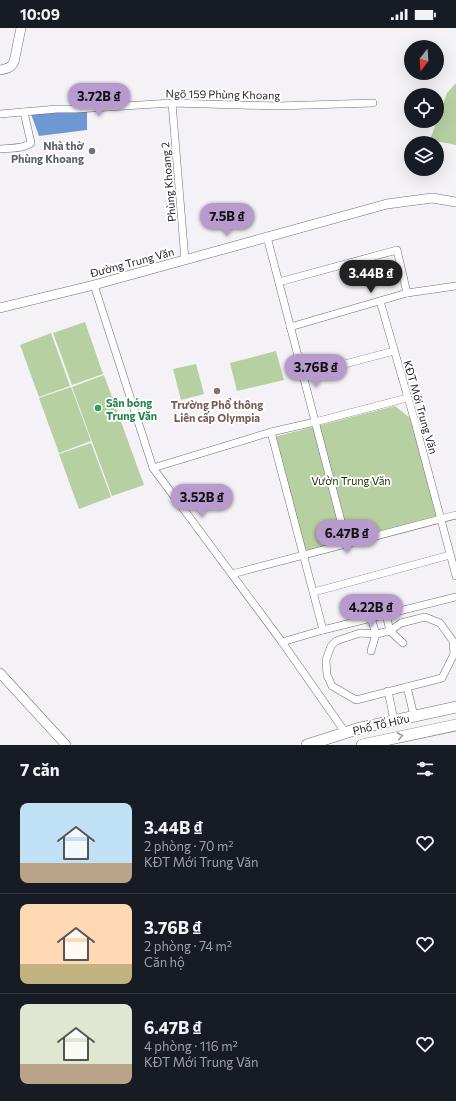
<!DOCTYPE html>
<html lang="vi">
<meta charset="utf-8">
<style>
:root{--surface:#171b24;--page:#242831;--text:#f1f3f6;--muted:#9ea1a6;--line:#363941;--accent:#b99acf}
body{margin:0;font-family:Commissioner,sans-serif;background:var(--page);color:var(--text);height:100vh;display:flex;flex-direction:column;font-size:15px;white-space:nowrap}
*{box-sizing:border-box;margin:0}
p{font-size:13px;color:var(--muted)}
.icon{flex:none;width:22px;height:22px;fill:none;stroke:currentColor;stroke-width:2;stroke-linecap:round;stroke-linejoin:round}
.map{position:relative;height:717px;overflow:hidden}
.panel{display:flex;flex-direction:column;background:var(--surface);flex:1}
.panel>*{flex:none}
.needle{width:26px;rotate:197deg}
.buttons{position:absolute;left:404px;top:12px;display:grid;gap:8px}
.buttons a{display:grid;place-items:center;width:40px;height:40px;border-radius:50%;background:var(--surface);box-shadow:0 4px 16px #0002;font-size:20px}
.price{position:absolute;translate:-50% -34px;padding:0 9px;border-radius:14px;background:var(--accent);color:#111;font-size:13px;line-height:26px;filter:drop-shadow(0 1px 2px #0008)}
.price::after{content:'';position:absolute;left:50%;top:24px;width:12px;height:9px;margin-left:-6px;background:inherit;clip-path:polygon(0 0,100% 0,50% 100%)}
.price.current{background:#222;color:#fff}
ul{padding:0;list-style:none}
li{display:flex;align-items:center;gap:12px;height:100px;padding:0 20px}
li+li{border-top:1px solid var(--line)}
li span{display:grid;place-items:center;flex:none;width:112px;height:80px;border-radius:8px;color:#555}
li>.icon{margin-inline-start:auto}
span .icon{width:48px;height:48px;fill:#fffc;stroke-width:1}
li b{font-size:17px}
h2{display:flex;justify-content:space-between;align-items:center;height:48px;padding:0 20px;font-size:17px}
.status{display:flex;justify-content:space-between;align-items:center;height:28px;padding:0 20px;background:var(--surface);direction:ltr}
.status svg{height:11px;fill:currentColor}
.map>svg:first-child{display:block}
.green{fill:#b6d0a2}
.water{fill:#6d98d3}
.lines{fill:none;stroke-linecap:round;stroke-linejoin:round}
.minor-casing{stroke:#716f72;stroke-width:8}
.tertiary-casing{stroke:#716f72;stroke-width:10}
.primary-casing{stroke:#716f72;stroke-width:12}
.minor{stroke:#fff;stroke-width:7}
.tertiary{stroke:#fff;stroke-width:9}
.primary{stroke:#fff;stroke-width:11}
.oneway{stroke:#9d9d9e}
.worship-dot{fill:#6b7280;stroke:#fff;stroke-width:1.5}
.education-dot{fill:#8d6e63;stroke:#fff;stroke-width:1.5}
.leisure-dot{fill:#2e9e5b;stroke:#fff;stroke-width:1.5}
.labels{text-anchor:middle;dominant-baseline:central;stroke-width:3.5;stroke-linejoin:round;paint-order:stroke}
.street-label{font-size:11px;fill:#262627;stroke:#fff}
.worship-label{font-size:11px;font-weight:bold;fill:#5b616d;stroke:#fff;text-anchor:end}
.leisure-label{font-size:11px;font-weight:bold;fill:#27864d;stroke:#fff;text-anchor:start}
.education-label{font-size:11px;font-weight:bold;fill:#785e54;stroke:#fff}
.park-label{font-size:11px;fill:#1a3000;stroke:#fff}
</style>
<div class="status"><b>10:09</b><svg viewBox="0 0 49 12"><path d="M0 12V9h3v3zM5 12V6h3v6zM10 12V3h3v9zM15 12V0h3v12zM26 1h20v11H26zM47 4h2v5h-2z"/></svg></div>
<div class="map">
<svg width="456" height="717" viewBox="0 0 456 717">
<rect width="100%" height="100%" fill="#f4f2f6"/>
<g class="green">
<path d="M456 55V117L430 112 447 65Z"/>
<path d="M85 294 103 346 72 357 53 305Z"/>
<path d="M51 305 70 358 39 369 20 317Z"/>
<path d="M276 323 284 352 237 363 230 335Z"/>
<path d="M196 336 204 366 181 372 173 341Z"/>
<path d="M104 347 144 457 112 468 72 359Z"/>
<path d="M71 359 91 413 59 425 39 370Z"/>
<path d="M395 378 415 394 440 491 304 527 274 409Z"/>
<path d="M91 415 111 469 79 481 59 426Z"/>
</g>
<path class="water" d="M87 81V102L39 108 31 86Z"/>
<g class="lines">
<g class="minor-casing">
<g id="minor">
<path d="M172 75 185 232"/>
<path d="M0 86 57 81H76L172 75 277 78 373 75"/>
<path d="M0 121C10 120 23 121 31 115L24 84"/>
<path d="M267 209 347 516"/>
<path d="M279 254 397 222 407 265"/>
<path d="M94 257 153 440 282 614 345 704"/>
<path d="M380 273 415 394 456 548"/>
<path d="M290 299 407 265 456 258"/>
<path d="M303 347 394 323"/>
<path d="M271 404 323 602"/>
<path d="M153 440 271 404 315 394 407 370"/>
<path d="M232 546 456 487"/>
<path d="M314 564 450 527"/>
<path d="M386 586 390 603 403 615"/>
<path d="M425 589 440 595 453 613 454 626 442 650 356 672 332 658 327 647 326 632 331 618 336 613 360 605 376 606 390 603 401 595Z"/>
<path d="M282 614 323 602 456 569"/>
<path d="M371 623 376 606 371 590"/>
<path d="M407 659 414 688"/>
<path d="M388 663 394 692"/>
</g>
</g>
<g class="tertiary-casing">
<g id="tertiary">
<path d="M0 42C6 41 11 40 14 34L21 0"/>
<path d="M0 280 94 257 387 176 432 170 456 174"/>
<path d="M0 645 66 717"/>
</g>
</g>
<g class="primary-casing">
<g id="primary">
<path d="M307 717 360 700 456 679"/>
<path d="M362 717 456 697"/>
</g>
</g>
<use href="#minor" class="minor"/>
<use href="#tertiary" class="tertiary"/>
<use href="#primary" class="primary"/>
</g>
<defs><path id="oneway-chevron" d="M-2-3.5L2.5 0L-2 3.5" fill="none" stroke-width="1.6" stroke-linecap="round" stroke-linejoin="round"/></defs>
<use class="oneway" href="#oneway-chevron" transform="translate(400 708) rotate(-11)"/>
<circle class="worship-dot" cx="92" cy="123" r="4"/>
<circle class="education-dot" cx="217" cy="363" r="4"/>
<circle class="leisure-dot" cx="98" cy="380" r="4"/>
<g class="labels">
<g class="street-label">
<text transform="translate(223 66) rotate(1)">Ngõ 159 Phùng Khoang</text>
<text transform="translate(168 154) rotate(-95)">Phùng Khoang 2</text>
<text transform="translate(132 234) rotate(-15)">Đường Trung Văn</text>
<text transform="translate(421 379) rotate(74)">KĐT Mới Trung Văn</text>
<text transform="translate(381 696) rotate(-13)">Phố Tố Hữu</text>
</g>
<g class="worship-label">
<text x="84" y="117">Nhà thờ<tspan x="84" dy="13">Phùng Khoang</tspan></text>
</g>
<g class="leisure-label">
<text x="106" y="374">Sân bóng<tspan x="106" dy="13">Trung Văn</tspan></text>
</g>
<g class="education-label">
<text x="217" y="376">Trường Phổ thông<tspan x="217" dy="13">Liên cấp Olympia</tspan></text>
</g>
<g class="park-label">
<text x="351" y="452">Vườn Trung Văn</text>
</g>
</g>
</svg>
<div class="buttons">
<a><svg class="needle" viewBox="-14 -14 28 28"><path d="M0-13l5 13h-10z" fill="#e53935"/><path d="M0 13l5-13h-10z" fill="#9ea1a6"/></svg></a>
<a><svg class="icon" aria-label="locate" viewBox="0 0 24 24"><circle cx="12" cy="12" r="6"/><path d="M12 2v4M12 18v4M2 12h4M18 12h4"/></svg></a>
<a><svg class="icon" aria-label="layers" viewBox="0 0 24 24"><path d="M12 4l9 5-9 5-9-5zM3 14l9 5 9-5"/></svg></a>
</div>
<b class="price" style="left:99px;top:89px">3.72B ₫</b>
<b class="price" style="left:227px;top:209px">7.5B ₫</b>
<b class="price current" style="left:371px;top:266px">3.44B ₫</b>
<b class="price" style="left:316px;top:360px">3.76B ₫</b>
<b class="price" style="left:202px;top:490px">3.52B ₫</b>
<b class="price" style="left:347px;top:526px">6.47B ₫</b>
<b class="price" style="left:371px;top:600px">4.22B ₫</b>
</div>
<section class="panel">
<h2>7 căn<svg class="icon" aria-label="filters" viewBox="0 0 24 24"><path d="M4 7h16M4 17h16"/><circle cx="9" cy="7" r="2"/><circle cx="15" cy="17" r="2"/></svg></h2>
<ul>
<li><span style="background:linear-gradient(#bfe0f5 75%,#b9a48a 0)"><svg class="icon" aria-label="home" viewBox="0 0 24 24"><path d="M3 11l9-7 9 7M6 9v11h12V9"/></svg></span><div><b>3.44B ₫</b><p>2 phòng · 70 m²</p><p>KĐT Mới Trung Văn</p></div><svg class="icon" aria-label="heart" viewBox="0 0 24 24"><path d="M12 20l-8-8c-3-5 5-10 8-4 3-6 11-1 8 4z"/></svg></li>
<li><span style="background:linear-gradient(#ffd9b3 75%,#c2b280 0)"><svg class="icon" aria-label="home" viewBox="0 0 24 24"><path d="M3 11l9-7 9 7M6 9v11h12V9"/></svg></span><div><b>3.76B ₫</b><p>2 phòng · 74 m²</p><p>Căn hộ</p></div><svg class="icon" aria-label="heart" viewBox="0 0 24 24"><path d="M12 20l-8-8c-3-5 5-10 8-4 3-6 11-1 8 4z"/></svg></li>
<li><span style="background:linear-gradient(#dfe7d0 75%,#b9a48a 0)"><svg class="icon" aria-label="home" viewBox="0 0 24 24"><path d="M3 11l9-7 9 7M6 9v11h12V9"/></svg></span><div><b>6.47B ₫</b><p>4 phòng · 116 m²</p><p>KĐT Mới Trung Văn</p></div><svg class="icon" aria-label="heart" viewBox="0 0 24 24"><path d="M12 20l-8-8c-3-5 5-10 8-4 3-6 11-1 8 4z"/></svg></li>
</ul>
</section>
